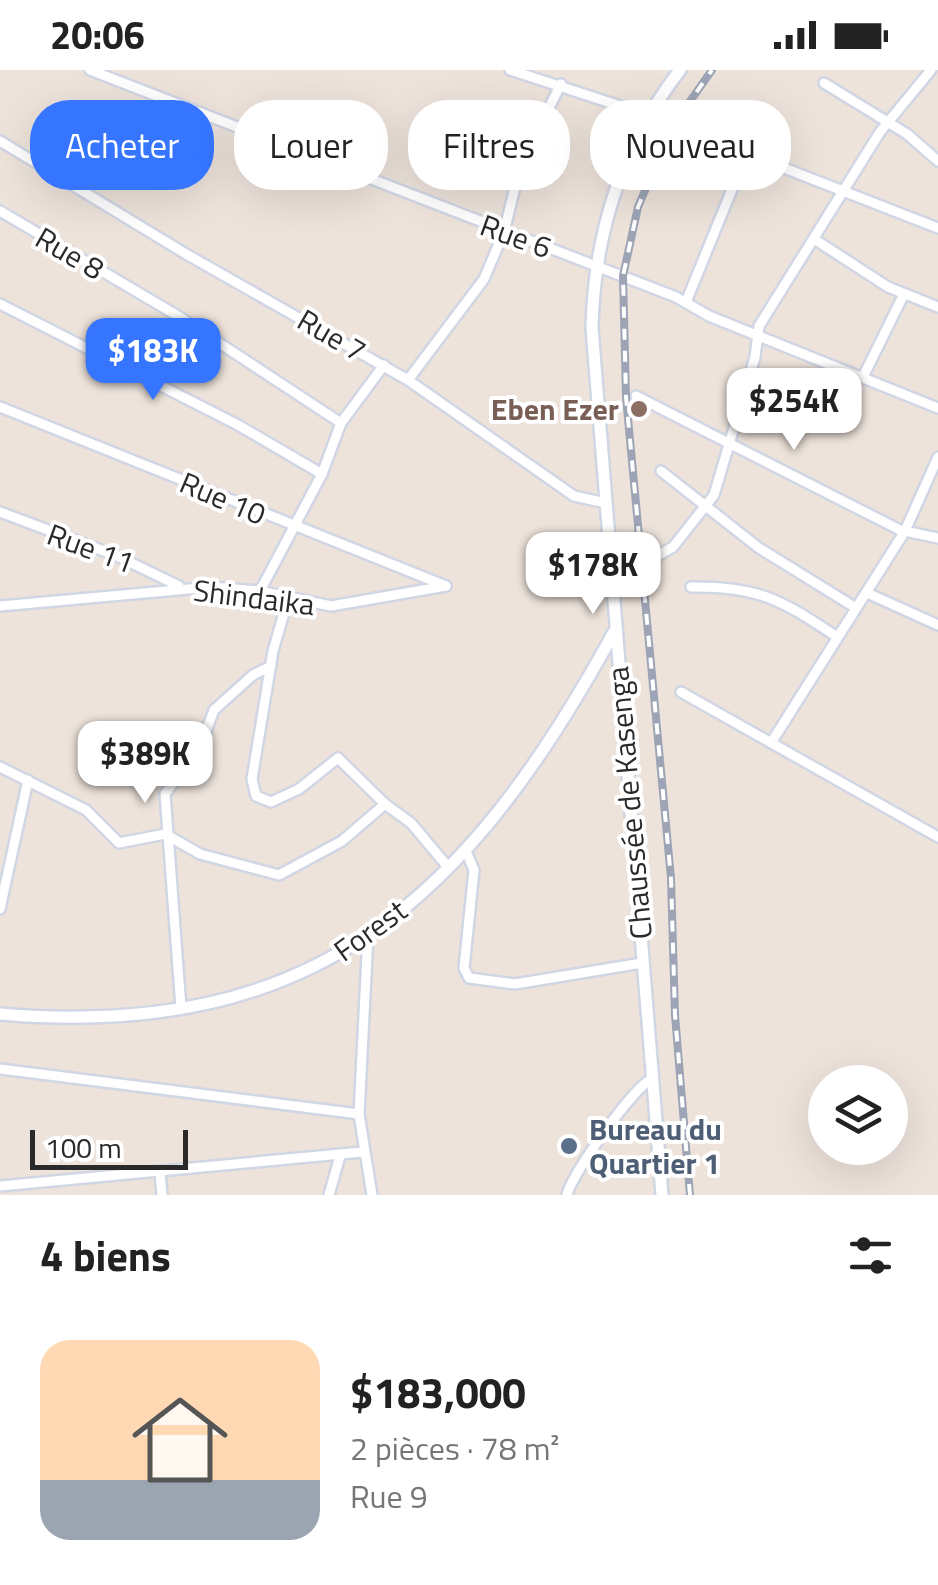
<!DOCTYPE html>
<html lang="fr">
<meta charset="utf-8">
<style>
:root{--surface:#fff;--page:#f2f2f2;--text:#222;--muted:#767676;--accent:#3575ff}
body{margin:0;font-family:"Titillium Web",sans-serif;background:var(--page);color:var(--text);height:100vh;display:flex;flex-direction:column;font-size:38px;white-space:nowrap}
*{box-sizing:border-box;margin:0}
p{font-size:32px;color:var(--muted)}
.icon{flex:none;width:55px;height:55px;fill:none;stroke:currentColor;stroke-width:2;stroke-linecap:round;stroke-linejoin:round}
.map{position:relative;height:1125px;overflow:hidden}
.drawer{display:flex;flex-direction:column;background:var(--surface);flex:1}
.drawer>*{flex:none}
.banner{position:absolute;left:30px;top:30px;width:880px;height:90px;display:flex;gap:20px}
.buttons{position:absolute;left:808px;top:995px;display:grid;gap:20px}
.buttons a{display:grid;place-items:center;width:100px;height:100px;border-radius:50%;background:var(--surface);box-shadow:0 10px 40px #0002;font-size:50px}
.scale{position:absolute;left:30px;bottom:25px;width:158px;box-sizing:border-box;padding-left:10px;border:5px solid #2a2a2a;border-top:0;font-size:28px;line-height:35px;white-space:nowrap;color:#2a2a2a;-webkit-text-stroke:8px #fff;paint-order:stroke}
.price{position:absolute;translate:-50% -85px;padding:0 22px;border-radius:20px;background:#fff;color:#222;font-size:32px;line-height:65px;filter:drop-shadow(0 2px 5px #0008)}
.price::after{content:'';position:absolute;left:50%;top:60px;width:30px;height:22px;margin-left:-15px;background:inherit;clip-path:polygon(0 0,100% 0,50% 100%)}
.price.on{background:var(--accent);color:#fff}
ul{padding:0;list-style:none}
li{display:flex;align-items:center;gap:30px;height:250px;padding:0 40px}
li span{display:grid;place-items:center;flex:none;width:280px;height:200px;border-radius:30px;color:#555}
li>.icon{margin-inline-start:auto}
span .icon{width:120px;height:120px;fill:#fffc;stroke-width:1}
li b{font-size:42px}
h2{display:flex;justify-content:space-between;align-items:center;height:120px;padding:0 40px;font-size:42px}
.pill{padding:0 35px;border-radius:40px;background:var(--surface);box-shadow:0 10px 40px #0002;font-size:35px;line-height:90px}
.pill.on{background:var(--accent);color:#fff}
.status{display:flex;justify-content:space-between;align-items:center;height:70px;padding:0 50px;background:var(--surface);direction:ltr}
.status svg{height:28px;fill:currentColor}
.map>svg:first-child{display:block}
.lines{fill:none;stroke-linecap:round;stroke-linejoin:round}
.street-casing{stroke:#d0d6e3;stroke-width:14}
.secondary-casing{stroke:#d0d6e3;stroke-width:16}
.street{stroke:#fff;stroke-width:9}
.secondary{stroke:#fff;stroke-width:11}
.rail-casing{stroke:#9da4b5;stroke-width:8}
.rail{stroke:#fff;stroke-width:4;stroke-dasharray:11;stroke-linecap:butt}
.education-dot{fill:#8d6e63;stroke:#fff;stroke-width:4}
.service-dot{fill:#5c6f8a;stroke:#fff;stroke-width:4}
.labels{text-anchor:middle;dominant-baseline:central;stroke-width:8;stroke-linejoin:round;paint-order:stroke}
.street-label{font-size:30px;fill:#2a2a2a;stroke:#fff}
.education-label{font-size:30px;font-weight:bold;fill:#785e54;stroke:#fff;text-anchor:end}
.service-label{font-size:30px;font-weight:bold;fill:#4e5e75;stroke:#fff;text-anchor:start}
</style>
<div class="status"><b>20:06</b><svg viewBox="0 0 49 12"><path d="M0 12V9h3v3zM5 12V6h3v6zM10 12V3h3v9zM15 12V0h3v12zM26 1h20v11H26zM47 4h2v5h-2z"/></svg></div>
<div class="map">
<svg width="938" height="1125" viewBox="0 0 938 1125">
<rect width="100%" height="100%" fill="#ede3db"/>
<g class="lines">
<g class="street-casing">
<g id="street">
<path d="M90 0 676 227 709 246 938 338"/>
<path d="M510 0 648 45 938 158"/>
<path d="M824 13 907 64 938 91"/>
<path d="M0 71 186 184 408 310 574 426 606 433"/>
<path d="M0 141 178 246 341 353"/>
<path d="M814 169 888 217 938 237"/>
<path d="M686 232 746 85"/>
<path d="M0 234 238 355 322 404"/>
<path d="M864 305 904 224"/>
<path d="M408 310 484 209 504 162 521 93 561 14"/>
<path d="M636 326 900 460 938 468"/>
<path d="M0 337 446 516"/>
<path d="M661 401 759 478 856 538"/>
<path d="M0 442 117 486 179 516"/>
<path d="M652 489 673 477 714 425 755 287 759 256 880 62 931 0"/>
<path d="M691 517C758 516 782 530 837 567"/>
<path d="M260 521 322 404 341 353 384 295"/>
<path d="M867 523 938 555"/>
<path d="M288 529 273 581 252 709 256 726 271 732 299 719 338 688 385 734"/>
<path d="M0 536 211 517 260 521 331 536 446 516"/>
<path d="M681 622 938 767"/>
<path d="M771 673 905 461 938 387"/>
<path d="M0 697 86 740 119 773 165 764 200 784 279 805 342 771 385 734 411 753 448 797"/>
<path d="M465 779 474 800 464 898 469 908 515 914 642 893"/>
<path d="M0 839 28 710"/>
<path d="M368 865 359 1044 372 1125"/>
<path d="M181 938 165 724 200 677 214 640 253 605 271 596"/>
<path d="M0 999 359 1044"/>
<path d="M160 1102 162 1125"/>
<path d="M0 1116 362 1082"/>
<path d="M329 1125 340 1086"/>
<path d="M567 1125C571 1105 634 1016 652 1009"/>
</g>
</g>
<g class="secondary-casing">
<g id="secondary">
<path d="M0 944C317 971 469 827 614 562"/>
<path d="M662 1125 592 258C594 164 622 75 680 0"/>
</g>
</g>
<use href="#street" class="street"/>
<use href="#secondary" class="secondary"/>
<g class="rail-casing">
<path id="rail" d="M690 1125 675 945 671 808 626 327 623 206 638 137 672 57 712 0"/>
</g>
<use href="#rail" class="rail"/>
</g>
<circle class="education-dot" cx="639" cy="339" r="10"/>
<circle class="service-dot" cx="569" cy="1076" r="10"/>
<g class="labels">
<g class="street-label">
<text transform="translate(516 166) rotate(20)">Rue 6</text>
<text transform="translate(70 183) rotate(30)">Rue 8</text>
<text transform="translate(332 265) rotate(30)">Rue 7</text>
<text transform="translate(223 428) rotate(23)">Rue 10</text>
<text transform="translate(91 478) rotate(20)">Rue 11</text>
<text transform="translate(254 527) rotate(7)">Shindaika</text>
<text transform="translate(629 733) rotate(-95)">Chaussée de Kasenga</text>
<text transform="translate(370 860) rotate(-36)">Forest</text>
</g>
<g class="education-label">
<text x="619" y="339">Eben Ezer</text>
</g>
<g class="service-label">
<text x="589" y="1059">Bureau du<tspan x="589" dy="34">Quartier 1</tspan></text>
</g>
</g>
</svg>
<div class="buttons">
<a><svg class="icon" aria-label="layers" viewBox="0 0 24 24"><path d="M12 4l9 5-9 5-9-5zM3 14l9 5 9-5"/></svg></a>
</div>
<div class="scale">100 m</div>
<b class="price on" style="left:153px;top:333px">$183K</b>
<b class="price" style="left:794px;top:383px">$254K</b>
<b class="price" style="left:593px;top:547px">$178K</b>
<b class="price" style="left:145px;top:736px">$389K</b>
<div class="banner">
<a class="pill on">Acheter</a>
<a class="pill">Louer</a>
<a class="pill">Filtres</a>
<a class="pill">Nouveau</a>
</div>
</div>
<section class="drawer">
<h2>4 biens<svg class="icon" aria-label="filters" viewBox="0 0 24 24"><path d="M4 7h16M4 17h16"/><circle cx="9" cy="7" r="2"/><circle cx="15" cy="17" r="2"/></svg></h2>
<ul>
<li><span style="background:linear-gradient(#ffd9b3 70%,#9aa5b1 0)"><svg class="icon" aria-label="home" viewBox="0 0 24 24"><path d="M3 11l9-7 9 7M6 9v11h12V9"/></svg></span><div><b>$183,000</b><p>2 pièces · 78 m²</p><p>Rue 9</p></div></li>
</ul>
</section>
